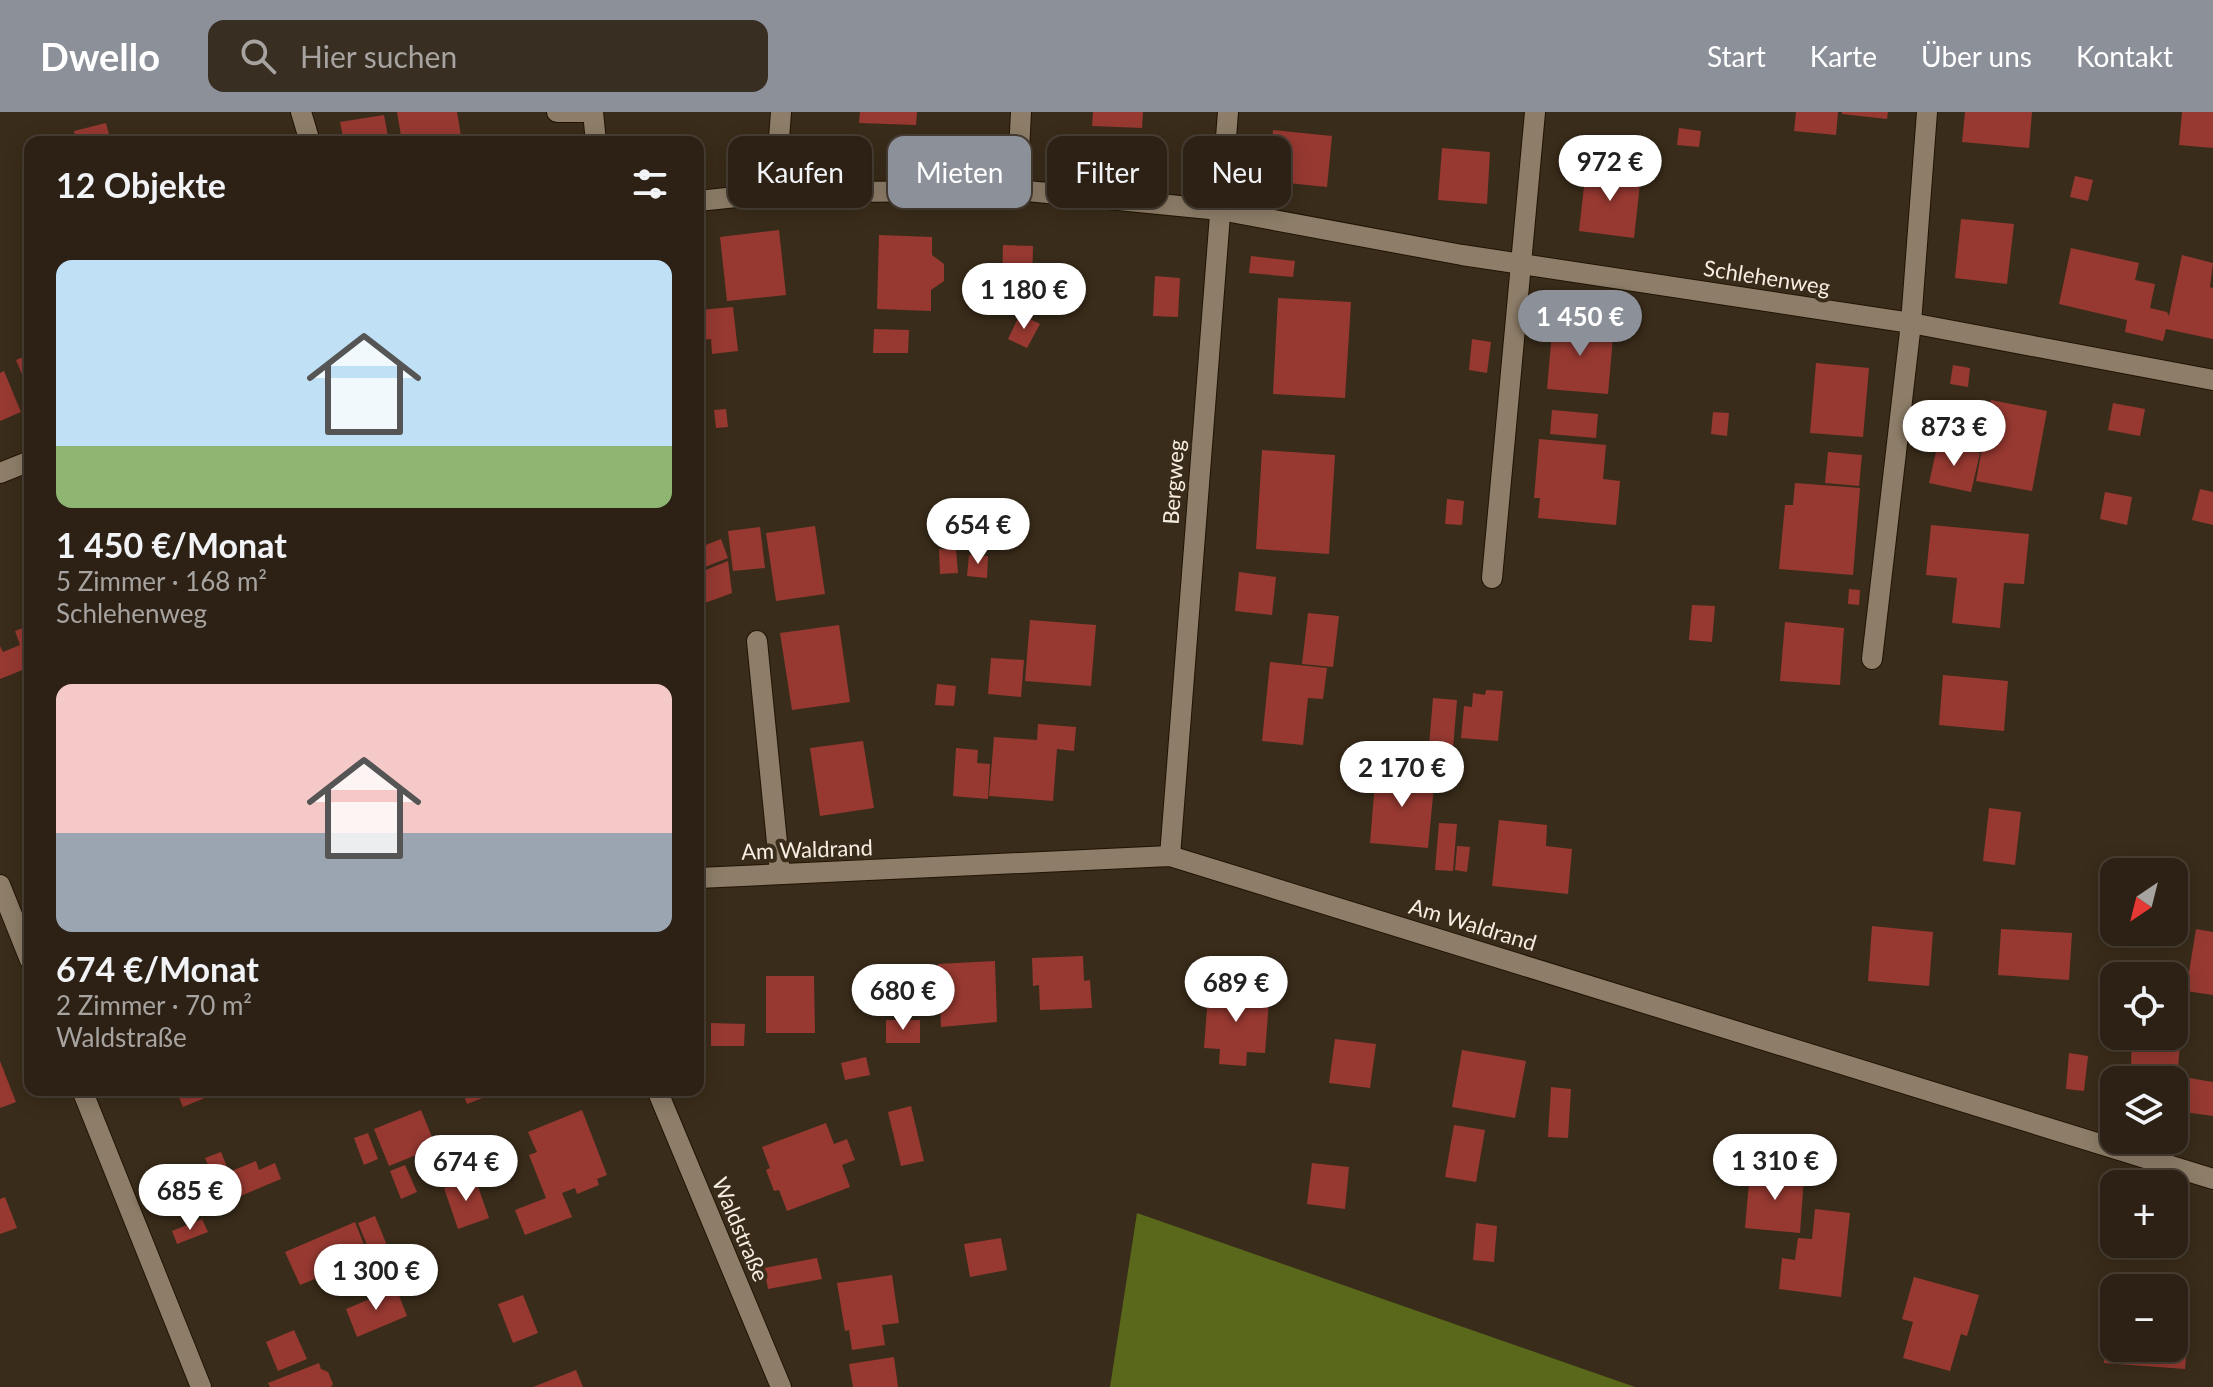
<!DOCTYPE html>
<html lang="de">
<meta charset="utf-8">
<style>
:root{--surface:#2c2114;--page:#382e22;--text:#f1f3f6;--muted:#a6a3a0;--line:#483e34;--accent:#8c9099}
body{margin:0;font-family:Lato,sans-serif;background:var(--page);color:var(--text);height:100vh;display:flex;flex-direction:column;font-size:30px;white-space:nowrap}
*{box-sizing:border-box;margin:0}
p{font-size:26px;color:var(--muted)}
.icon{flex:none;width:44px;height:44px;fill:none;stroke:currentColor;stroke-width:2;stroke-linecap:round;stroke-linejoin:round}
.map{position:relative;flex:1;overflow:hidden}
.sheet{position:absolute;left:24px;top:24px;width:680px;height:960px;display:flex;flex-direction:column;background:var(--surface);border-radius:16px;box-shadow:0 4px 20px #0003,0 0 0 2px var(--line)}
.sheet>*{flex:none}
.banner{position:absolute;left:728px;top:24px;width:760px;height:72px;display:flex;gap:16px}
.needle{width:52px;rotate:215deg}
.tools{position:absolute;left:2100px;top:746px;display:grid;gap:16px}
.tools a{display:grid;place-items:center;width:88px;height:88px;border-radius:16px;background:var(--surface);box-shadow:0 4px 20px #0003,0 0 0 2px var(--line);font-size:40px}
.price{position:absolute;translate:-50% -68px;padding:0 18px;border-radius:28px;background:#fff;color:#222;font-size:26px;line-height:52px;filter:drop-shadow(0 2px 4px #0008)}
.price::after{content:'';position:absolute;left:50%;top:48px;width:24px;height:18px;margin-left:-12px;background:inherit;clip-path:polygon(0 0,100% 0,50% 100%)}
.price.current{background:var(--accent);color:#fff}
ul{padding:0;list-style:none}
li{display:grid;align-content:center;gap:16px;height:424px;padding:0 32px}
li span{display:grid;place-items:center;height:248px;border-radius:16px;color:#555}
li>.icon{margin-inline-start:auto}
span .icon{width:144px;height:144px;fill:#fffc;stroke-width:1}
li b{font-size:34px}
h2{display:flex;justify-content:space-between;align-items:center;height:96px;padding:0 32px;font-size:34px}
.pill{padding:0 28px;border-radius:16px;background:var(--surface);box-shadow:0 4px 20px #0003,0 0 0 2px var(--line);font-size:28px;line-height:72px}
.pill.current{background:var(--accent);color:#fff}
header{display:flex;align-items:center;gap:48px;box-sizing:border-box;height:112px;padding:0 40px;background:var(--accent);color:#fff}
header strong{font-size:38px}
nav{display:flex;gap:44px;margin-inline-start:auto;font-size:28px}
.search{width:560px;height:72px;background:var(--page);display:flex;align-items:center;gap:20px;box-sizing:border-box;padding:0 28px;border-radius:16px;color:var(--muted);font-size:30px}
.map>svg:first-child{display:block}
.forest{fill:#59681a}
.building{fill:#973931}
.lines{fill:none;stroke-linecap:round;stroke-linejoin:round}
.street-casing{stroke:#211403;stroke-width:22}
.street{stroke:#8e7e69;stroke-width:20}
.labels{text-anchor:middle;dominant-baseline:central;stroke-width:8;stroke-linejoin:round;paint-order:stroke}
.street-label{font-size:22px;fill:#f7eee3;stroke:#3a2c1a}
</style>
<header>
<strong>Dwello</strong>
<div class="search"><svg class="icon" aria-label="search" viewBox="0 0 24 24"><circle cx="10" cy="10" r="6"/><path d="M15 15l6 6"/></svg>Hier suchen</div>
<nav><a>Start</a><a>Karte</a><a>Über uns</a><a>Kontakt</a></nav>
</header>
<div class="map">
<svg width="2213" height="1275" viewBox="0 0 2213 1275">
<rect width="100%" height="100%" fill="#3a2c1a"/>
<path class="forest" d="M1137 1101 1635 1275H1110Z"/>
<g class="building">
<path d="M397 0H457L462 30H402Z"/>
<path d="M860 0H917L916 13 859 11Z"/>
<path d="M1093 0H1143L1142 16 1092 14Z"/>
<path d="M1796 0H1838L1836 23 1794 19Z"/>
<path d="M1842 0H1888L1887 7 1842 2Z"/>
<path d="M1965 0H2032L2029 36 1962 30Z"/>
<path d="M2182 0H2213V36L2179 33Z"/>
<path d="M384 3 389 30H344L340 10Z"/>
<path d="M106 11 111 30H76L74 19Z"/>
<path d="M1679 16 1701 19 1699 35 1677 33Z"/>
<path d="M1273 18 1332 24 1327 75 1268 69Z"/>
<path d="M1442 36 1490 40 1487 92 1438 88Z"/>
<path d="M1586 57 1641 63 1634 126 1579 119Z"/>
<path d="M2075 64 2093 68 2088 89 2070 85Z"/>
<path d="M1961 107 2014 112 2007 172 1955 166Z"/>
<path d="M779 118 786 183 727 189 720 125Z"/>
<path d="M879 123 932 125V143L944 152V169L931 178V199L877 197Z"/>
<path d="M1003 133 1033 134 1032 176 1002 175Z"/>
<path d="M2071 136 2139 151 2135 168 2155 172 2150 196 2167 200 2169 204 2182 143 2213 151 2210 175 2213 176V227L2166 217 2163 229 2125 220 2127 208 2059 192Z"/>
<path d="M1251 144 1295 149 1293 165 1249 161Z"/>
<path d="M1155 164 1180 166 1178 205 1153 204Z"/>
<path d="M1278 186 1351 190 1345 286 1273 282Z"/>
<path d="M733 195 738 239 712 242 711 227 702 228 699 198Z"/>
<path d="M1020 202 1040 212 1027 236 1008 227Z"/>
<path d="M1553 209 1614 214 1608 282 1547 277Z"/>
<path d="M874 217 909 218 908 241H873Z"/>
<path d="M1472 227 1491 230 1487 261 1469 258Z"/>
<path d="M30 242V281L16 248Z"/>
<path d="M1816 251 1869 256 1863 325 1810 321Z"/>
<path d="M1953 253 1970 256 1968 275 1950 272Z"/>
<path d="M4 259 21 300 0 309V261Z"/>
<path d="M1991 288 2047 299 2032 379 1976 369Z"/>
<path d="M2113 291 2145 297 2140 324 2108 318Z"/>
<path d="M726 297 728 315 716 316 714 298Z"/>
<path d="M1552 298 1598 302 1596 326 1550 322Z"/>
<path d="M1713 300 1729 301 1727 324 1711 322Z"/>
<path d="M1539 327 1606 333 1603 367 1620 369 1616 413 1538 406 1540 386H1534Z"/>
<path d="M1938 331 1980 341 1971 380 1929 371Z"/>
<path d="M1262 338 1335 343 1329 442 1256 437Z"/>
<path d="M1828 340 1862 343 1859 374 1825 371Z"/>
<path d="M1795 371 1860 376 1853 463 1779 457 1785 393H1793Z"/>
<path d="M2200 377 2213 380V413L2192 408Z"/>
<path d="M2105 380 2132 385 2127 413 2100 407Z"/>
<path d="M1447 387 1464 389 1462 413 1445 412Z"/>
<path d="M1931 413 2029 422 2024 472 2004 471 2000 516 1952 511 1957 466 1926 463Z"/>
<path d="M815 414 825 482 776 489 766 421Z"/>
<path d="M760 415 765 456 733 459 728 419Z"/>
<path d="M721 427 728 446 705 455 698 436Z"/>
<path d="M939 437H956L958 461 940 462Z"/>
<path d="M969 443 988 444 987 466 967 464Z"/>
<path d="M728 449 732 481 705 491 698 475V461Z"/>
<path d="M1239 460 1276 465 1272 503 1235 499Z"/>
<path d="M1849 477 1860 478 1859 493 1848 492Z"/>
<path d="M1692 493 1715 494 1712 530 1689 528Z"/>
<path d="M1308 501 1339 504 1333 555 1302 552Z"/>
<path d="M1030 508 1096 513 1091 574 1025 569Z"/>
<path d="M1785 510 1844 516 1840 573 1780 569Z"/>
<path d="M30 513V555L0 567V534L3 540 20 533 15 519Z"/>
<path d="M839 513 850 590 792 598 780 521Z"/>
<path d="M991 546 1024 548 1021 585 988 582Z"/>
<path d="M1270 550 1327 556 1323 587 1308 586 1303 633 1262 629Z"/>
<path d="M1943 563 2008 569 2004 619 1939 613Z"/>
<path d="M937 572 956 574 954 594 935 593Z"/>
<path d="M1486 578 1503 579 1498 629 1461 626 1464 594 1472 595 1473 581 1485 583Z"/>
<path d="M1433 586 1457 588 1453 636 1429 634Z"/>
<path d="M1038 612 1076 615 1074 639 1057 637 1053 689 989 684 994 625 1037 628Z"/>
<path d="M863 629 874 696 820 704 810 636Z"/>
<path d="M956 636 978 638 977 651 990 652 988 687 953 684Z"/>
<path d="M1376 657 1435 663 1428 736 1370 731Z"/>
<path d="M1989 696 2021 700 2015 753 1983 749Z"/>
<path d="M1499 708 1547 713 1546 734 1572 737 1568 782 1492 774Z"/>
<path d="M1439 711 1457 712 1453 759 1435 758Z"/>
<path d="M1457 734 1470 735 1467 760 1455 758Z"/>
<path d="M1872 814 1933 820 1929 874 1868 869Z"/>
<path d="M2001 817 2072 821 2069 868 1998 863Z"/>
<path d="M2196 817 2213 820V883L2186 879Z"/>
<path d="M1083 844 1084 869 1090 868 1092 896 1040 898 1039 873 1033 874 1032 846Z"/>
<path d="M995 849 997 910 941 915 938 852Z"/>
<path d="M766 864H814L815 921H766Z"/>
<path d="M1228 868 1251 870 1250 888 1269 889 1265 941 1247 940 1246 954 1219 952 1220 937 1204 936 1208 884 1226 885Z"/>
<path d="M2174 905H2182L2178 957 2131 954 2132 924H2174Z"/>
<rect x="886" y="908" width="34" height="23"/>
<path d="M711 911 745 912 744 934H711Z"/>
<path d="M1335 927 1376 932 1370 976 1329 971Z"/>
<path d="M1462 938 1526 949 1515 1006 1452 995Z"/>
<path d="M2069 941 2088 944 2084 979 2066 977Z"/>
<path d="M866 945 870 963 845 968 841 951Z"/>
<path d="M0 949 16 990 0 996Z"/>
<path d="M2189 966 2213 970V1004L2184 1000Z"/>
<path d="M1551 975 1571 977 1568 1026 1548 1025Z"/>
<path d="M176 978H224L183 995Z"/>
<path d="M462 978H503L467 992Z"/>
<path d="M911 994 924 1049 901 1054 888 1000Z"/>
<path d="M421 998 436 1035 389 1054 374 1017Z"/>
<path d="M582 998 607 1063 597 1067 599 1073 577 1082 575 1076 562 1081 572 1105 525 1123 515 1098 546 1086 529 1043 537 1040 528 1020Z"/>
<path d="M826 1011 834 1032 847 1027 855 1048 842 1053 850 1075 787 1099 779 1078 774 1079 766 1058 770 1056 762 1035Z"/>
<path d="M1454 1013 1485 1018 1476 1070 1445 1065Z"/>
<path d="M368 1021 378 1047 364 1053 354 1026Z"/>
<path d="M221 1040 229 1060 256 1049 259 1058 275 1051 281 1067 224 1091 205 1046Z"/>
<path d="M1312 1051 1349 1055 1345 1097 1307 1092Z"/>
<path d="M405 1053 417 1080 401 1087 390 1059Z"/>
<path d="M1750 1059 1804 1064 1800 1121 1745 1116Z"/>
<path d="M475 1066 489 1106 458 1117 444 1076Z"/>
<path d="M5 1085 17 1116 0 1122V1087Z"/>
<path d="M1815 1097 1850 1101 1841 1185 1779 1177 1782 1146 1795 1148 1798 1126 1812 1127Z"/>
<path d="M375 1104 388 1136 371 1143 358 1111Z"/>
<path d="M202 1107 208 1120 177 1132 172 1119Z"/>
<path d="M355 1110 369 1145 300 1173 285 1140Z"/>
<path d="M1476 1111 1497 1114 1494 1150 1473 1148Z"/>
<path d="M1001 1126 1007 1158 970 1165 964 1132Z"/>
<path d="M817 1146 822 1167 768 1177 764 1156Z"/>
<path d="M892 1163 899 1211 882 1213 885 1233 852 1238 849 1218 845 1219 837 1171Z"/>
<path d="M1914 1165 1979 1183 1967 1224 1961 1222 1950 1259 1903 1246 1913 1210 1902 1207Z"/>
<path d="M396 1176 407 1204 357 1225 346 1197Z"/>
<path d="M523 1183 538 1221 513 1231 498 1192Z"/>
<path d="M2109 1191 2114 1192V1236H2174V1197L2190 1198 2185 1257 2104 1251Z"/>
<path d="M294 1218 307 1247 278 1259 266 1230Z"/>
<path d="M894 1245 898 1275H853L849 1252Z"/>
<path d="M319 1251 321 1257 328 1260 333 1272 331 1275H270L268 1271Z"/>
<path d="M576 1258 583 1275H533Z"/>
</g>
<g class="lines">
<g class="street-casing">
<g id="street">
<path d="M301 0 310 30"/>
<path d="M557 0H593L596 30"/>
<path d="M1017 78 1021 0"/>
<path d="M775 81 781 0"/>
<path d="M698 89 775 81 1017 78 1220 98 1462 143 1911 211 2213 268"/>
<path d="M0 361 30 349"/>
<path d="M1492 466 1535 0"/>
<path d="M757 529 780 761"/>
<path d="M1872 547 1911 211 1927 0"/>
<path d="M1170 744 1228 0"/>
<path d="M698 766 1170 744 2213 1067"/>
<path d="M0 773 30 848"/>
<path d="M82 978 201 1275"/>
<path d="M657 978 781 1275"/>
</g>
</g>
<use href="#street" class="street"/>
</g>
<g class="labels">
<g class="street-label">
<text transform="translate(1767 165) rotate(9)">Schlehenweg</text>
<text transform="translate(1173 370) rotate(-86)">Bergweg</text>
<text transform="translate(807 737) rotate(-2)">Am Waldrand</text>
<text transform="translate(1473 812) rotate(17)">Am Waldrand</text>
<text transform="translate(741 1117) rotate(67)">Waldstraße</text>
</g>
</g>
</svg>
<div class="tools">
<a><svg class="needle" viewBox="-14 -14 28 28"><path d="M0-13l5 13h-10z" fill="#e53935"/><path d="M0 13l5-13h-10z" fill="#a6a3a0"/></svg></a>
<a><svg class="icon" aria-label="locate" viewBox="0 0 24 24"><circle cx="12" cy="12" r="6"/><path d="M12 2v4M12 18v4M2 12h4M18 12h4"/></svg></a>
<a><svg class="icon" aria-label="layers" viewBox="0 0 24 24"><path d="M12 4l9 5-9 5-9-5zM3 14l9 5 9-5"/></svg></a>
<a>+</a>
<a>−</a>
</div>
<b class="price" style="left:1610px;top:91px">972 €</b>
<b class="price" style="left:1024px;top:219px">1 180 €</b>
<b class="price current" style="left:1580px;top:246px">1 450 €</b>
<b class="price" style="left:1954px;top:356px">873 €</b>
<b class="price" style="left:978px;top:454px">654 €</b>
<b class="price" style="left:1402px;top:697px">2 170 €</b>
<b class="price" style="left:1236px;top:912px">689 €</b>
<b class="price" style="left:903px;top:920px">680 €</b>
<b class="price" style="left:1775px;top:1090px">1 310 €</b>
<b class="price" style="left:466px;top:1091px">674 €</b>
<b class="price" style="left:190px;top:1120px">685 €</b>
<b class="price" style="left:376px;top:1200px">1 300 €</b>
<div class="banner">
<a class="pill">Kaufen</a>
<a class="pill current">Mieten</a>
<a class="pill">Filter</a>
<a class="pill">Neu</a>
</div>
<section class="sheet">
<h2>12 Objekte<svg class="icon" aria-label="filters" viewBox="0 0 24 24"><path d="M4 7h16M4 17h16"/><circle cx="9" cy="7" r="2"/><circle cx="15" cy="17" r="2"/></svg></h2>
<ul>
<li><span style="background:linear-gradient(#bfe0f5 75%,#8fb573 0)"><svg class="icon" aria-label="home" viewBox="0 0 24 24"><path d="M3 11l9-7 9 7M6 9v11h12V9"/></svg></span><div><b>1 450 €/Monat</b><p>5 Zimmer · 168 m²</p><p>Schlehenweg</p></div></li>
<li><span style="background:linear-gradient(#f6c9c9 60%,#9aa5b1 0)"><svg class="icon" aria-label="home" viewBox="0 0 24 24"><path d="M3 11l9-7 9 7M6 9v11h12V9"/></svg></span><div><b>674 €/Monat</b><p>2 Zimmer · 70 m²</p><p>Waldstraße</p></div></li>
</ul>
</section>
</div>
